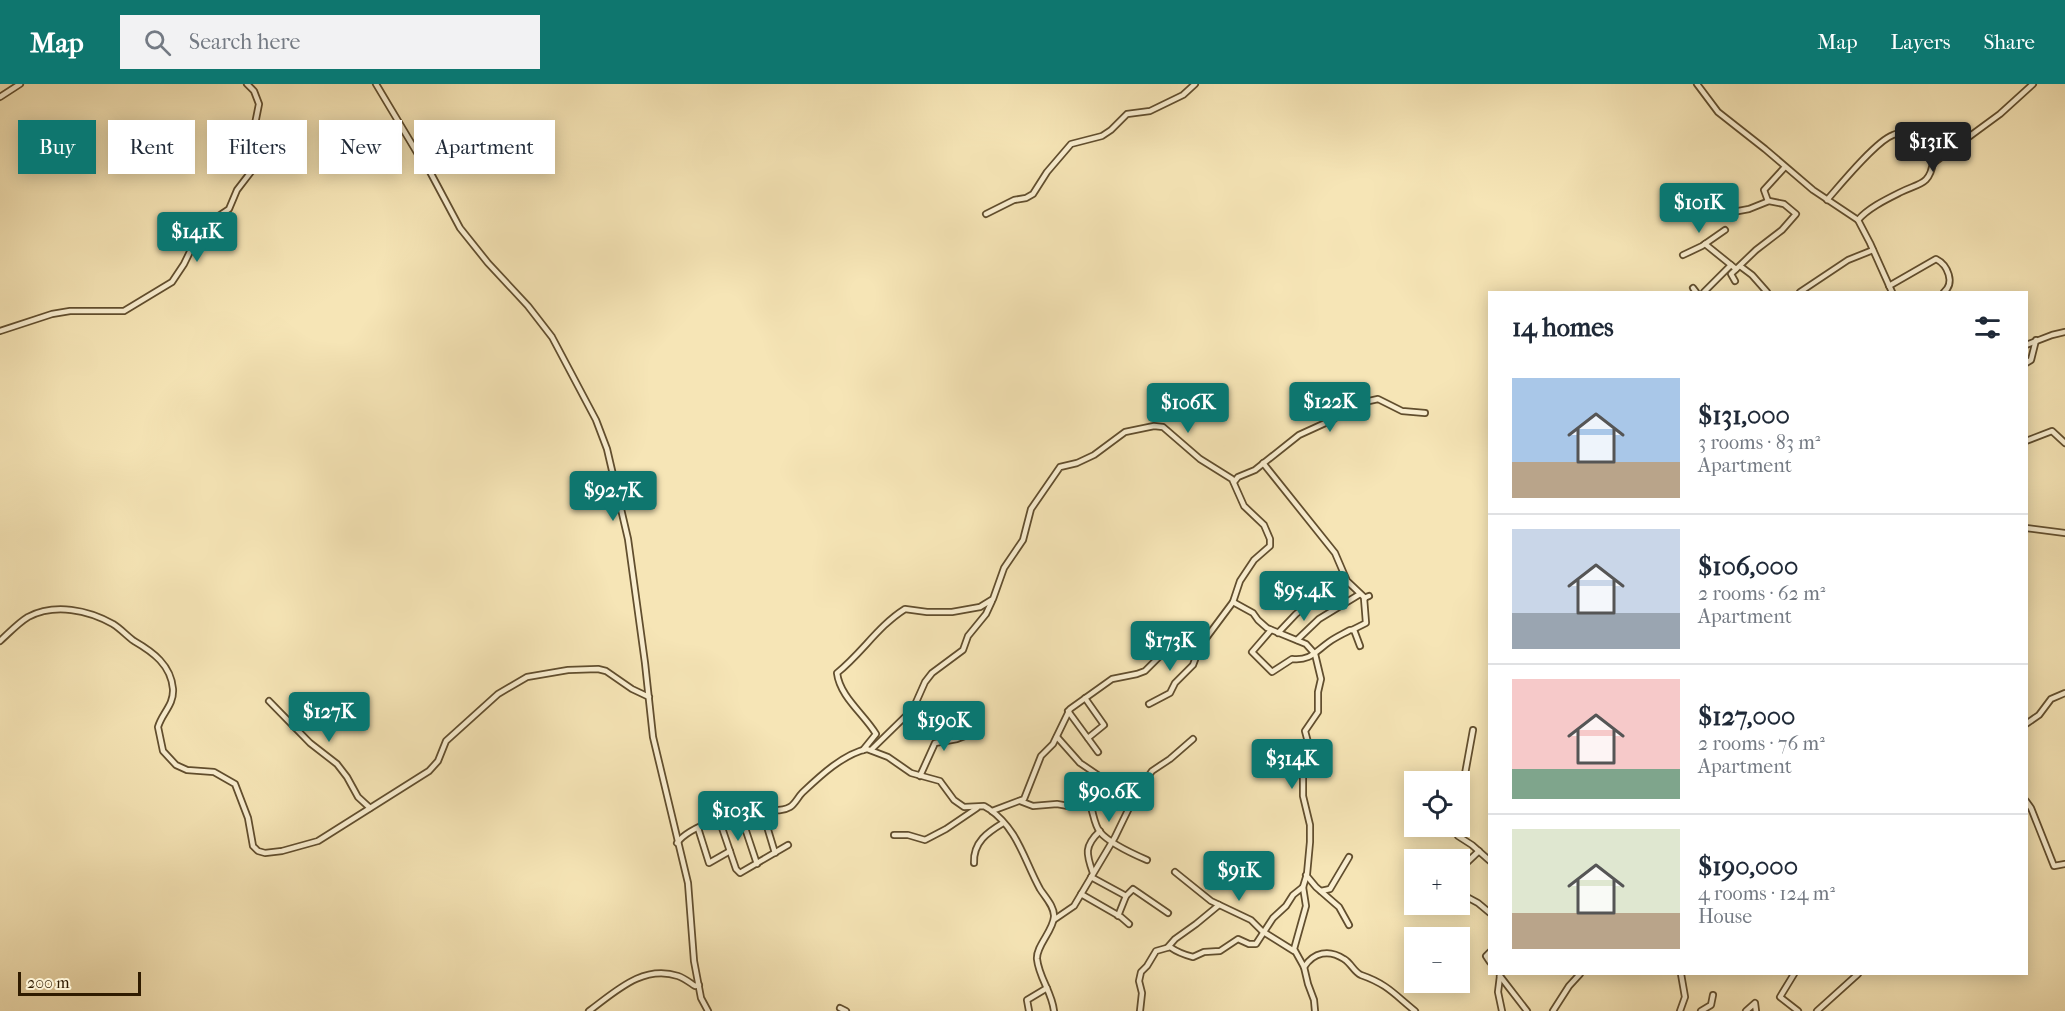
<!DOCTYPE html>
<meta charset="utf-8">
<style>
:root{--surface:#fff;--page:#f2f2f3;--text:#1f2937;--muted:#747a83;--line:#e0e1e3;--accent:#0f766e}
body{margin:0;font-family:"IM FELL French Canon",serif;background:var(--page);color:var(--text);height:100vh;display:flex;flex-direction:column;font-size:22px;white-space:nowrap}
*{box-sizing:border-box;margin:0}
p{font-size:20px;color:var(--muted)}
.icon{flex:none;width:33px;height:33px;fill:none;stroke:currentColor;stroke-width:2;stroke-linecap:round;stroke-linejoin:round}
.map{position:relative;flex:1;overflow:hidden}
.side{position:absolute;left:1488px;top:207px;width:540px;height:684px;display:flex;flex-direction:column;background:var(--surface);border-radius:0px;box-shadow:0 3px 15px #0003}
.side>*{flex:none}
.banner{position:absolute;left:18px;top:36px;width:570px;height:54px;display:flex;gap:12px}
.fabs{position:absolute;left:1404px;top:687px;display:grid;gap:12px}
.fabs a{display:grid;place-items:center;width:66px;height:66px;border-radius:0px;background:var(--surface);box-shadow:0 3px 15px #0003;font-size:30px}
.scale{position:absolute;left:18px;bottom:15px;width:123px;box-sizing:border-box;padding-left:6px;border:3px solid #2f1b00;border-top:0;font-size:16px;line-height:21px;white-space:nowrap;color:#2f1b00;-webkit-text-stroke:4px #f9eed0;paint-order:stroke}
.price{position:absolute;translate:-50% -51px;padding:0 14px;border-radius:6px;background:var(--accent);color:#fff;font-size:20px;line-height:39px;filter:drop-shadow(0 2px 3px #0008)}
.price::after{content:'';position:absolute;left:50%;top:36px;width:18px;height:14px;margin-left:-9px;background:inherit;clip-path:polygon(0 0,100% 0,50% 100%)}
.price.current{background:#222;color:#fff}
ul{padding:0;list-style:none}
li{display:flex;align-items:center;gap:18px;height:150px;padding:0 24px}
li+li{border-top:2px solid var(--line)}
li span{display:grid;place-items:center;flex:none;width:168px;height:120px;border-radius:0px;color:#555}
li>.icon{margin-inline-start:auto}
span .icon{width:72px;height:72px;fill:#fffc;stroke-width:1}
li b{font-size:26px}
h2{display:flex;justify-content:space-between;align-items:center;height:72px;padding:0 24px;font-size:26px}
.tag{padding:0 21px;border-radius:0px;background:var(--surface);box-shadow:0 3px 15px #0003;font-size:21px;line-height:54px}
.tag.current{background:var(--accent);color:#fff}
header{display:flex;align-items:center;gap:36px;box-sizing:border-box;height:84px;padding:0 30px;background:var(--accent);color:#fff}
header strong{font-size:28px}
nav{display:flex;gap:33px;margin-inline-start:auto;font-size:21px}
.search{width:420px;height:54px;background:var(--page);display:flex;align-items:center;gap:15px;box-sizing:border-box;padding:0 21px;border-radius:0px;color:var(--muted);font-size:22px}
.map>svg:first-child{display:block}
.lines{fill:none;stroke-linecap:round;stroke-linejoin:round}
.minor-casing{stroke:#614e2e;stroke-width:8}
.minor{stroke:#f9eed0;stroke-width:4.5}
</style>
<header>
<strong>Map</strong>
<div class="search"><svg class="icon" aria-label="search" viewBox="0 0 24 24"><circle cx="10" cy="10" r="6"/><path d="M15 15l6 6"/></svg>Search here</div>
<nav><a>Map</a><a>Layers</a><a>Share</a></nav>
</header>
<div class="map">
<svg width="2065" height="927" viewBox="0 0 2065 927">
<rect width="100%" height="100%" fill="#f6e5b6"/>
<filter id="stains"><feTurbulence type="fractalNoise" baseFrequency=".00333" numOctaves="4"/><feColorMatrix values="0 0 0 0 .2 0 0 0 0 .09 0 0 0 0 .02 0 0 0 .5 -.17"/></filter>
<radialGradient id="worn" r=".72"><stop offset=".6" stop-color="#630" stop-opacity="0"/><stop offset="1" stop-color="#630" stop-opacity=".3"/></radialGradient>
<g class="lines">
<g class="minor-casing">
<g id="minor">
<path d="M376 0 419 72 428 84 460 144 488 179 528 222 552 253 596 336 607 365 628 455 645 579 653 653 688 799 694 877 701 914 708 927"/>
<path d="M1697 0 1718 28 1765 65 1813 106 1858 136 1870 159 1892 208"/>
<path d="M0 13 20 0"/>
<path d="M1827 116C1840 101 1876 57 1893 51 1899 48 1905 48 1910 52 1919 59 1925 76 1936 77L2000 30 2033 0"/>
<path d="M1768 117 1764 106 1785 83"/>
<path d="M1733 128 1749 125 1769 117 1784 120 1796 130 1782 146 1756 166 1731 190 1735 197"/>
<path d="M986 130 1014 116 1026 114 1033 110 1047 88 1071 60 1102 52 1111 46 1127 30 1150 27 1183 11 1195 0"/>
<path d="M1858 136C1868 124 1887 115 1901 108 1919 99 1930 101 1933 78"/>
<path d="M1705 160 1736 185"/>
<path d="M1683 171 1702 162 1725 146"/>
<path d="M1740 182 1752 191 1767 208"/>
<path d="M1889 202 1936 175C1948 181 1955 199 1944 208"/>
<path d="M1693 204 1696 208"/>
<path d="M1704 208 1731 181"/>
<path d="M1800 208 1848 176 1873 166"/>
<path d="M0 247 52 230 70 227H124L172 198 184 180 200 147 208 139 229 125 237 106 257 80 259 71 254 45 259 20 254 7 247 0"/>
<path d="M2026 261 2052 251 2065 248"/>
<path d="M2026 279 2031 276 2036 256"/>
<path d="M2026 357 2052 347 2065 359"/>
<path d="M1263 379 1335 469 1347 497 1365 514"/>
<path d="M1234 398 1238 393 1255 386 1299 351 1334 335 1351 321 1378 315 1402 327 1425 329"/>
<path d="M2026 444 2065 449"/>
<path d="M1233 518 1253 529 1258 536 1267 544 1306 560 1315 570 1321 595 1318 608V628L1305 647 1309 662 1303 683V712L1310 741V758L1307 790 1303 803 1306 822 1294 865 1304 883 1308 900 1314 916 1315 927"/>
<path d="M1271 546 1252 568 1272 588 1292 575C1310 577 1315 568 1329 558 1336 553 1343 550 1350 546H1354L1360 562"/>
<path d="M1352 546 1366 539 1364 514 1369 512"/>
<path d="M1278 549 1296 530 1317 513"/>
<path d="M1297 556 1319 535 1360 510"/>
<path d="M0 557C9 549 18 539 28 533 55 519 88 526 113 540 121 545 127 552 134 557 153 568 171 581 173 605 174 621 162 629 158 643L163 667 176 681 187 686 214 688 235 700 248 734 253 762 258 767 265 769 282 767 318 757 429 687 438 677 446 657 498 610 527 593 568 586 598 585 606 587 632 605 649 613"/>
<path d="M1085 614 1104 641 1088 654"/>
<path d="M269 617 310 659 337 680 347 693 358 713 370 724"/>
<path d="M1149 620 1170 609 1175 599 1193 581 1199 565"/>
<path d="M1068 627 1098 668"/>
<path d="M2026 640 2039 631 2051 615 2065 609"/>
<path d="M1473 646 1465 690 1462 729 1458 752 1472 761 1490 777"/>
<path d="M863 666 876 650C864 630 840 613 837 589 862 569 878 542 905 525L927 528H952L980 523 993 515 1004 484 1023 456 1031 425 1060 383 1077 379 1094 371 1125 348 1154 342 1163 343 1200 375 1232 395 1244 422 1264 441 1270 455V462L1254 476 1240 497 1233 518 1195 569 1191 570 1169 563 1145 587 1137 590 1112 595 1070 625 1053 660 1041 672 1024 715 992 727"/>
<path d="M871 666 913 625 925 598 932 589 963 566 968 552 986 530 992 517"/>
<path d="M920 692 935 659 957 655 970 650"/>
<path d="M1020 717 1033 722 1057 720 1068 722 1080 713H1085C1094 721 1092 738 1100 748 1110 760 1133 770 1147 776"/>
<path d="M2026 717 2031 724 2054 782 2065 780"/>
<path d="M1129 720 1152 687 1170 675 1193 655"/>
<path d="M762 726 775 769"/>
<path d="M740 729 757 780"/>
<path d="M719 735 736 785 740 789 788 761"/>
<path d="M698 744 709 779 730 767"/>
<path d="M894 751H908L925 756 946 745 977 724"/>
<path d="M677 759C689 742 737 727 758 726 768 725 780 729 790 723 795 720 798 713 802 709 819 693 843 670 867 665L888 673 911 689 940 697 954 716 964 723 984 722 989 725C1018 745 1024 776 1040 805 1045 813 1055 823 1054 833 1053 847 1036 862 1037 875 1039 894 1052 908 1054 927"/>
<path d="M974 779C973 758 988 748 1003 739"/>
<path d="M1460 785 1479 767"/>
<path d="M1175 788 1211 817 1251 836 1262 847 1294 867"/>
<path d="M1093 789C1086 770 1084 762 1100 747"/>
<path d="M1306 791 1316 803 1339 823 1349 841"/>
<path d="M1091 793 1126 812"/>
<path d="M1460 798 1465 812 1478 819 1490 829"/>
<path d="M1321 807 1330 805 1349 773"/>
<path d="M1081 810 1121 833 1129 840"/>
<path d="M1118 832 1126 812 1133 805 1168 829"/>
<path d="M1055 835 1074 822 1115 753 1130 722 1111 700 1080 679 1057 653"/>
<path d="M1168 863 1175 855 1196 840 1219 821"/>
<path d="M1490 868 1486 872 1490 878"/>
<path d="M1304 883C1314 868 1329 865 1344 875 1351 879 1354 888 1361 891 1387 900 1394 910 1415 927"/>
<path d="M1794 890 1780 913 1798 927"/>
<path d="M1500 892 1527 927"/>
<path d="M1500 892 1498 908 1502 927"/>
<path d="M840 924 846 927"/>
<path d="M589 927C615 908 643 880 678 892 684 894 689 898 695 902L699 901"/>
<path d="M1029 927 1027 916 1047 904"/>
<path d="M1140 927 1142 909 1139 897 1141 888 1147 882 1156 867 1170 863C1177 868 1185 871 1193 873L1204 868 1220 867 1238 855 1249 860H1256L1273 834 1286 822 1293 811 1303 803"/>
<path d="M1553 927 1569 902 1580 890"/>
<path d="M1680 927 1685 913 1681 890"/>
<path d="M1701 927 1711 921 1713 911"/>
<path d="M1746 927 1755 919 1756 927"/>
<path d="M1817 927 1858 890"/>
</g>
</g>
<use href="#minor" class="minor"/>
</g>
<rect width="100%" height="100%" filter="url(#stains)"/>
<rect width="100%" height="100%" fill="url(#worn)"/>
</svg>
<div class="fabs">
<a><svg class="icon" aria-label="locate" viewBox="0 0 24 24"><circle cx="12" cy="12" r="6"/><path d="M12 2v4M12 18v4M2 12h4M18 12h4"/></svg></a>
<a>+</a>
<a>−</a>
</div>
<div class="scale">200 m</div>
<b class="price current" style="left:1933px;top:89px">$131K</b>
<b class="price" style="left:1699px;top:150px">$101K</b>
<b class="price" style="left:197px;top:179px">$141K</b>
<b class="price" style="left:1330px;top:349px">$122K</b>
<b class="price" style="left:1188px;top:350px">$106K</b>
<b class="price" style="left:613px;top:438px">$92.7K</b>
<b class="price" style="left:1304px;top:538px">$95.4K</b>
<b class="price" style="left:1170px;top:588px">$173K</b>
<b class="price" style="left:329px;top:659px">$127K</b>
<b class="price" style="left:944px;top:668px">$190K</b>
<b class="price" style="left:1292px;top:706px">$314K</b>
<b class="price" style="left:1109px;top:739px">$90.6K</b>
<b class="price" style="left:738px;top:758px">$103K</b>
<b class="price" style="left:1239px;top:818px">$91K</b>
<div class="banner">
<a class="tag current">Buy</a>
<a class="tag">Rent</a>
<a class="tag">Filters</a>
<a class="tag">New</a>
<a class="tag">Apartment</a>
</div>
<section class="side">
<h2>14 homes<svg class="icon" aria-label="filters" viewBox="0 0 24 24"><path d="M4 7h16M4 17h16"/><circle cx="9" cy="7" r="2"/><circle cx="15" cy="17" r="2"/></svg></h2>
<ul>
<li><span style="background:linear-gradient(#a9c7e8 70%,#b9a48a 0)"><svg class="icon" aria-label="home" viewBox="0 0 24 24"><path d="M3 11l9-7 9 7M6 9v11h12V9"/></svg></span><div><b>$131,000</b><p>3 rooms · 83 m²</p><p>Apartment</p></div></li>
<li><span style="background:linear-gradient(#c9d6e8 70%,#9aa5b1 0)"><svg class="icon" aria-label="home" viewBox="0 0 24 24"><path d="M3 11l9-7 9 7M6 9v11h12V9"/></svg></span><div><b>$106,000</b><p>2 rooms · 62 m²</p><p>Apartment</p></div></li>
<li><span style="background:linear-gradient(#f6c9c9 75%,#7fa58c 0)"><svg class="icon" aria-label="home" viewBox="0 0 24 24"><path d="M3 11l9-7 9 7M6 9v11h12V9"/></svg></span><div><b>$127,000</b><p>2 rooms · 76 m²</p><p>Apartment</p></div></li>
<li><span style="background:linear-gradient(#dfe7d0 70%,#b9a48a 0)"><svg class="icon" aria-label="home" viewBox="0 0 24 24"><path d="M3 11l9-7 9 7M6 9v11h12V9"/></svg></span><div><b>$190,000</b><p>4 rooms · 124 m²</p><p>House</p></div></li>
</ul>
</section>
</div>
